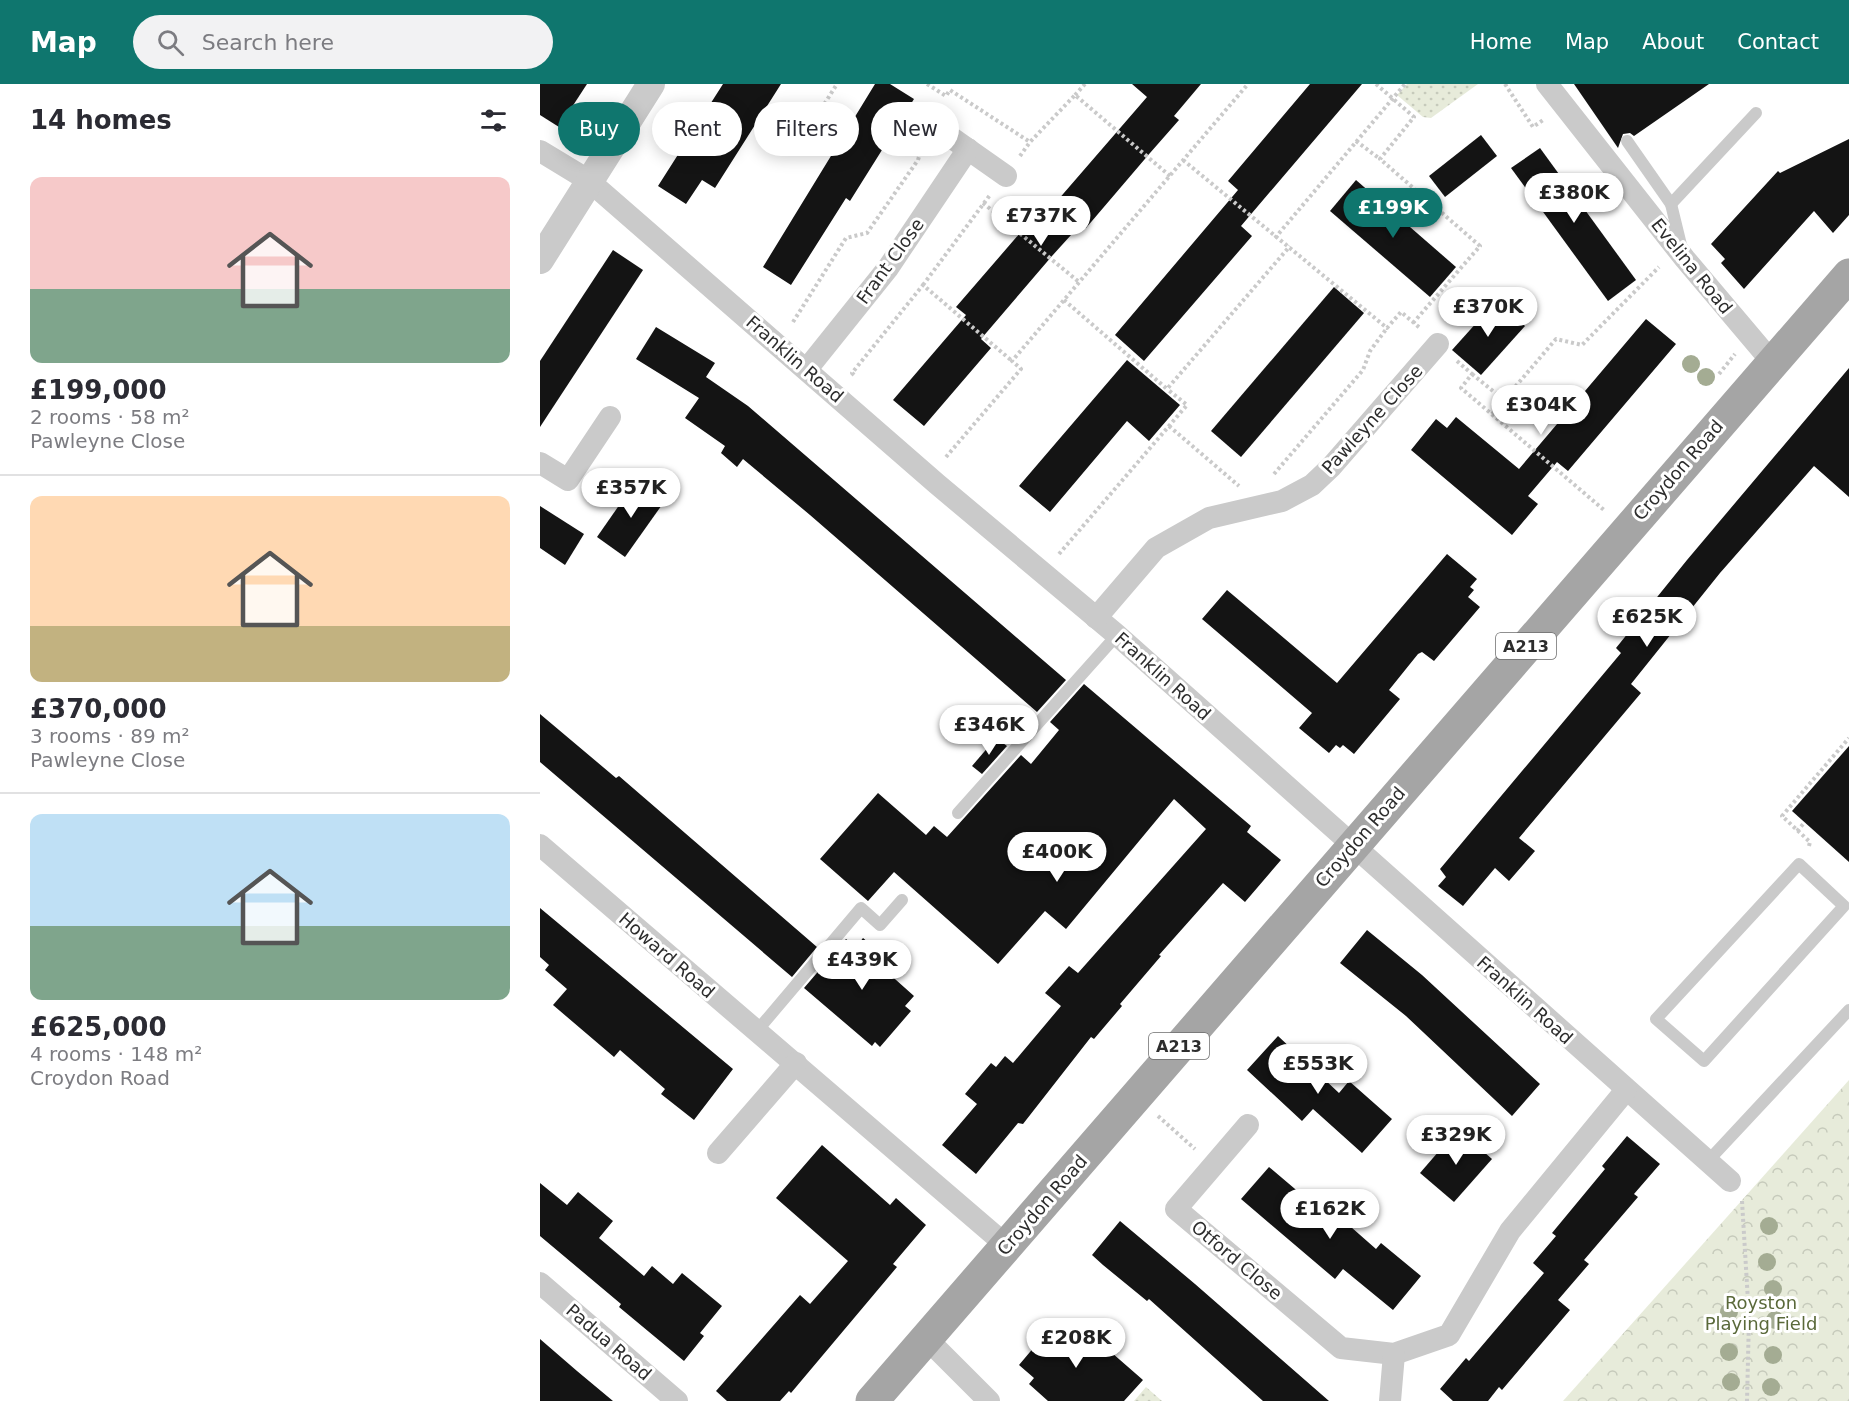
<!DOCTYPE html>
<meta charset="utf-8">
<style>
:root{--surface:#fff;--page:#f2f2f3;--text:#2b2b33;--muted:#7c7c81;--line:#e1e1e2;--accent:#0f766e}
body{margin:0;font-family:"DejaVu Sans",sans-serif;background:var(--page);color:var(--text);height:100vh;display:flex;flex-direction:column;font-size:22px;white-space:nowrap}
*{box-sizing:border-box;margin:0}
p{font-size:20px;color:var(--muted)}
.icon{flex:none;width:33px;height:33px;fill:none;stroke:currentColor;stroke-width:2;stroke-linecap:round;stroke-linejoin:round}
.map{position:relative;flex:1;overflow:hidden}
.sheet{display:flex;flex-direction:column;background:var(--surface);width:540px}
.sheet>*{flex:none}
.hud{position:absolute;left:18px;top:18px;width:570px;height:54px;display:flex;gap:12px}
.price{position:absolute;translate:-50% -51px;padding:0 14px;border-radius:21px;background:#fff;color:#222;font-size:20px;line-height:39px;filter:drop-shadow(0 2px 3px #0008)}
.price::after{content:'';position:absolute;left:50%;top:36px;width:18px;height:14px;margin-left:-9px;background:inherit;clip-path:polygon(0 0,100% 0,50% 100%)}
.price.selected{background:var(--accent);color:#fff}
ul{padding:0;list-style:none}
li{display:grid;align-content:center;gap:12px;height:318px;padding:0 30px}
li+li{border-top:2px solid var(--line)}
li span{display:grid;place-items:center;height:186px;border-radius:12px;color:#555}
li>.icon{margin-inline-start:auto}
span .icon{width:108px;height:108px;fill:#fffc;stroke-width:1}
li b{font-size:26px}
h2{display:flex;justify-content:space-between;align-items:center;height:72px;padding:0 30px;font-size:26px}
.chip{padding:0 21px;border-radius:27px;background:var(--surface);box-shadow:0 3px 15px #0003;font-size:21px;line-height:54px}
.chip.selected{background:var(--accent);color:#fff}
header{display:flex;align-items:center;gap:36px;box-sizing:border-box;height:84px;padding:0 30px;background:var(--accent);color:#fff}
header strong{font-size:28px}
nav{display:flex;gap:33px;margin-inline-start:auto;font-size:21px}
.search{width:420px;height:54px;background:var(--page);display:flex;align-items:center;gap:15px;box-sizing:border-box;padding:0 21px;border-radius:33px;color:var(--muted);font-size:22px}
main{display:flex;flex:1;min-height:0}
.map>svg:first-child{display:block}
.grass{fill:url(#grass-dots)}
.park{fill:url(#park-crowns)}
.building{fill:#141414}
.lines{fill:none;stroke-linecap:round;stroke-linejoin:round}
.path{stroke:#cacaca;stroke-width:4;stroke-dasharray:3 3;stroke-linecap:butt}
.service{stroke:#cacaca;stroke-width:12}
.minor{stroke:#cacaca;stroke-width:22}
.tertiary{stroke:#cacaca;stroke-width:28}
.primary{stroke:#a5a5a5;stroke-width:33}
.tree{fill:#a4ac93}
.labels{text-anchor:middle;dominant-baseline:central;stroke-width:6;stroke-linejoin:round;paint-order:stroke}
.shield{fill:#fff;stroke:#6c6c6c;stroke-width:1.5}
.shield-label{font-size:16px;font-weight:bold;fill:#2d2d2d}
.street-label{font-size:18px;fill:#2d2d2d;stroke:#fff}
.park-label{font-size:18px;fill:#5a693a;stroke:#fff}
</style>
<header>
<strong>Map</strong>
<div class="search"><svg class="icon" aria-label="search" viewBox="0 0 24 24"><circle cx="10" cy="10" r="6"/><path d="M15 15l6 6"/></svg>Search here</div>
<nav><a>Home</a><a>Map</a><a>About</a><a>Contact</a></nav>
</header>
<main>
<section class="sheet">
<h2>14 homes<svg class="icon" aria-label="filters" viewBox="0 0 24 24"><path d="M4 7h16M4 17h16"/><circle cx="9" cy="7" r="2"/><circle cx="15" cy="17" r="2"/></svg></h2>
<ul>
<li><span style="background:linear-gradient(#f6c9c9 60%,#7fa58c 0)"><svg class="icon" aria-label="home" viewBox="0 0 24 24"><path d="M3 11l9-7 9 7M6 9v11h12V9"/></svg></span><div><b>£199,000</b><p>2 rooms · 58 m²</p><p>Pawleyne Close</p></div></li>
<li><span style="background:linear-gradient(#ffd9b3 70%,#c2b280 0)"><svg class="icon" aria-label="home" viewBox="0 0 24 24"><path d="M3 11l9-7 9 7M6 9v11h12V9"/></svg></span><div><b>£370,000</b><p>3 rooms · 89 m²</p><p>Pawleyne Close</p></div></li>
<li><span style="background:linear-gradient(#bfe0f5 60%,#7fa58c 0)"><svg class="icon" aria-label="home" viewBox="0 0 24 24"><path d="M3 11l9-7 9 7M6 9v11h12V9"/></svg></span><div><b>£625,000</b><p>4 rooms · 148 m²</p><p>Croydon Road</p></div></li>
</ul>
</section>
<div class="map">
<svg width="1309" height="1317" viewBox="0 0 1309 1317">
<defs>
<pattern id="grass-dots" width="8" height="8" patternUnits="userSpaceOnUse" patternTransform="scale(1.5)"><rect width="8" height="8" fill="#e7ebda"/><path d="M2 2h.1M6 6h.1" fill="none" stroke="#c6cabb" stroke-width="1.8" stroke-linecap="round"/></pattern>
<pattern id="park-crowns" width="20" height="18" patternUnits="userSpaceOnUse" patternTransform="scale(1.5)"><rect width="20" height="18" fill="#e7ebda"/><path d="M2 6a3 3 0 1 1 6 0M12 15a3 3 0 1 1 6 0" fill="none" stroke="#c6cabb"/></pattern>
</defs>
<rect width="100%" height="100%" fill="#fff"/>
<g class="grass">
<path d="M867 0H938L891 34 883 33 857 11Z"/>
<path d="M606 1303 622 1317H594Z"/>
</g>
<path class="park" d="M1309 996V1317H1023Z"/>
<g class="building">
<path d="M0 0H47L19 43 0 31Z"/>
<path d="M183 0H241L175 104 162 96 146 120 118 102Z"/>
<path d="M335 0H350L374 15 310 117 306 114 251 201 223 183Z"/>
<path d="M592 0H661L634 32 639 36 610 69 546 144 541 140 512 172 441 255 451 264 384 342 353 316 426 231 416 223 512 112 517 117 607 13Z"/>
<path d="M770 0H822L701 142 712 152 604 277 575 251 698 106 688 97Z"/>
<path d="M1034 0H1169L1094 52 1090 49 1083 50 1078 64Z"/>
<path d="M941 51 957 72 905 113 889 92Z"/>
<path d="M1309 55V131L1293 149 1274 127 1204 205 1181 179 1185 175 1171 160 1238 87 1240 89Z"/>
<path d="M1000 64 1096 196 1068 217 971 84Z"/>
<path d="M816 96 916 183 890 213 790 127Z"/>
<path d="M73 166 103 186 0 343V277Z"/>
<path d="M794 203 824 229 701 373 671 347Z"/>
<path d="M956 217 985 242 941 291 912 266Z"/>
<path d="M1106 235 1136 260 1028 387 1017 378 988 412 998 420 972 451 871 366 896 335 907 344 916 333 979 385Z"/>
<path d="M116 243 175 279 166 293 208 322 526 596 497 628 270 431 203 375 197 383 181 369 185 362 145 334 159 314 96 275Z"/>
<path d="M587 276 640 321 609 357 587 337 510 428 479 402Z"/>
<path d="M1309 284V413L1274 382 1180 489 1091 600 1101 609 979 754 995 767 969 797 955 784 923 822 898 802 906 793 900 785 1081 569 1076 564 1147 476Z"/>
<path d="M96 397 124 418 85 473 57 453Z"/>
<path d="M0 422 44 450 25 481 0 464Z"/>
<path d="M907 470 937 495 930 503 934 506 928 513 940 523 894 577 882 568 878 570 849 606 860 615 814 670 803 661 800 664 796 661 789 669 759 644 772 629 662 535 687 506 797 599Z"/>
<path d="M544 600 711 742 707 748 741 776 705 818 683 799 619 871 621 872 580 920 582 922 554 955 551 953 483 1040 478 1039 436 1090 402 1061 437 1020 425 1010 451 979 456 983 465 972 473 979 521 922 505 909 529 882 538 889 666 745 634 715 526 845 505 827 458 880 354 788 328 817 280 775 338 709 386 751 394 742 407 753 481 671 491 680 519 646 510 638Z"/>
<path d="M0 630 76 694 79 692 277 863 252 893 0 678Z"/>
<path d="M456 654 467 662 442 690 432 682Z"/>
<path d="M1309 662V778L1252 727Z"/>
<path d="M0 824 193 985 154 1036 121 1010 125 1005 80 966 74 973 13 921 27 905 5 886 9 881 0 873Z"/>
<path d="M827 846 882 891 1000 1000 972 1032 866 932 800 879Z"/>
<path d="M323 854 353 879 346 887 374 912 365 922 371 927 340 963 335 958 332 962 264 904 306 855 316 863Z"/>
<path d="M738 952 799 1009 809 997 852 1035 822 1069 773 1025 762 1037 707 986Z"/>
<path d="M918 1045 952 1075 914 1118 880 1089Z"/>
<path d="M1087 1052 1120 1080 1094 1110 1098 1113 1044 1176 1049 1180 1018 1216 1030 1226 962 1306 959 1303 948 1317H913L900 1305 926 1274 929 1277 1004 1189 993 1179 1016 1152 1012 1149 1065 1085 1062 1082Z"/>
<path d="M282 1061 350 1121 356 1114 386 1141 353 1180 357 1183 251 1309 249 1307 240 1317H187L176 1307 260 1211 270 1220 308 1177 236 1114Z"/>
<path d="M729 1083 781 1127 786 1121 836 1165 841 1159 881 1192 853 1226 803 1185 795 1195 701 1115Z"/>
<path d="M0 1099 27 1121 38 1108 73 1137 59 1154 104 1192 112 1182 133 1200 142 1189 182 1222 160 1249 164 1252 144 1277 79 1223 81 1220 0 1152Z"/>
<path d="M580 1137 655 1200 789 1317H723L609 1215 607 1217 563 1181 552 1171Z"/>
<path d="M513 1234 556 1271 564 1262 603 1296 584 1317H508L489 1300 494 1294 479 1281 495 1262 491 1259Z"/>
<path d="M0 1255 37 1287 73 1317H0Z"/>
</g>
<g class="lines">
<g class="path">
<path d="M387 0 406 12 410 6 490 58 535 11 630 92"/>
<path d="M836 0 874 33 840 75 940 162 873 239"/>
<path d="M965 0 993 43 1003 36"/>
<path d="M535 11 545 0"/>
<path d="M278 30 297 0"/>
<path d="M816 57 840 75"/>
<path d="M480 72 490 58"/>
<path d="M643 76 847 244 861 228 880 244"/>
<path d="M443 119 539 198"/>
<path d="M735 154 865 0"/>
<path d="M383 201 450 111"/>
<path d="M524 216 627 305 750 162"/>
<path d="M253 238 306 154 327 149 378 76 382 62"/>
<path d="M917 277 932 290 921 304 1064 426"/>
<path d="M932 290 964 316"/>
<path d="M1179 290 1195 270"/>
<path d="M314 291 312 289 383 201 472 277"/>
<path d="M952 330 1016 255 1042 261 1119 183"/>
<path d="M629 342 699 402"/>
<path d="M406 373 481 285 472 277 708 0"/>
<path d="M734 390 823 286 830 267 847 244"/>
<path d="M519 470 647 321 627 305"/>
<path d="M1257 747 1265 738"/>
<path d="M1269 762 1270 758 1242 732 1309 654"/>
<path d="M618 1032 655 1065"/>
<path d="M1202 1117 1209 1234 1207 1317"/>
</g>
<g class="service">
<path d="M1087 57 1131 120 1141 161"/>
<path d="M1131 120 1216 29"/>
<path d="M418 729 577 551"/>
<path d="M1259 780 1304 822 1164 977 1116 935Z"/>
<path d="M216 948 321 824 340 841 362 816"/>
<path d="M1168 1077 1309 926"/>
</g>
<g class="minor">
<path d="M1007 0 1145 175 1232 278"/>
<path d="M392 40 466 92"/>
<path d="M0 67 48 96 397 400 577 551 1190 1097"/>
<path d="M267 285 348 184 428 65"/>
<path d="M0 379 28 396 70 333"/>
<path d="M556 534 616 464 669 434 742 417 772 401 791 383 898 260"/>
<path d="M0 761 467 1162"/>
<path d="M708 1041 636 1125 801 1264 854 1270 909 1251 970 1147 1086 1006"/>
<path d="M178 1069 256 979"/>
<path d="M0 1199 137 1317"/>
<path d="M386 1254 449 1317"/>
<path d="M850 1317 854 1270"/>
</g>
<path class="tertiary" d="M0 176 111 0"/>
<path class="primary" d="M332 1317 1309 191"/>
</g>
<g class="tree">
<circle cx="1151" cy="280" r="9"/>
<circle cx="1166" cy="293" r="9"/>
<circle cx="1229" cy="1142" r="9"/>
<circle cx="1227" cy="1178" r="9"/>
<circle cx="1233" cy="1205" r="9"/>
<circle cx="1189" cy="1228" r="9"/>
<circle cx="1235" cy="1236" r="9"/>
<circle cx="1189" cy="1268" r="9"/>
<circle cx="1233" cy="1271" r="9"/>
<circle cx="1191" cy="1298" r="9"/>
<circle cx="1231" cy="1303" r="9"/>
</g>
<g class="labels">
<g class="shield">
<rect x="956" y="549" width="60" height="26" rx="4.5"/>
<rect x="609" y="949" width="60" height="26" rx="4.5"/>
</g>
<g class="shield-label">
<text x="986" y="562">A213</text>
<text x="639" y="962">A213</text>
</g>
<g class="street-label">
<text transform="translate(350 177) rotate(-54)">Frant Close</text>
<text transform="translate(1152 182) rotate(51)">Evelina Road</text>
<text transform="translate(255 275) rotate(41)">Franklin Road</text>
<text transform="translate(832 335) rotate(-48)">Pawleyne Close</text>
<text transform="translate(1138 386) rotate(-49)">Croydon Road</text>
<text transform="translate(623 592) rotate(42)">Franklin Road</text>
<text transform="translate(820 753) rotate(-49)">Croydon Road</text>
<text transform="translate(127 871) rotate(41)">Howard Road</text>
<text transform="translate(985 916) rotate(42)">Franklin Road</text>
<text transform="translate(502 1121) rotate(-49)">Croydon Road</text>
<text transform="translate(697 1176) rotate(40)">Otford Close</text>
<text transform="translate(69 1258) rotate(41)">Padua Road</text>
</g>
<g class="park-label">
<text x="1221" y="1218">Royston<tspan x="1221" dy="21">Playing Field</tspan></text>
</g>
</g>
</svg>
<b class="price" style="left:1034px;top:140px">£380K</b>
<b class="price selected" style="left:853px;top:155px">£199K</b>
<b class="price" style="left:501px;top:163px">£737K</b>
<b class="price" style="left:948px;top:254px">£370K</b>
<b class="price" style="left:1001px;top:352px">£304K</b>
<b class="price" style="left:91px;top:435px">£357K</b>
<b class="price" style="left:1107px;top:564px">£625K</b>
<b class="price" style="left:449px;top:672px">£346K</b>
<b class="price" style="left:517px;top:799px">£400K</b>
<b class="price" style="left:322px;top:907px">£439K</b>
<b class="price" style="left:778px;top:1011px">£553K</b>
<b class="price" style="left:916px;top:1082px">£329K</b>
<b class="price" style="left:790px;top:1156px">£162K</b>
<b class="price" style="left:536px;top:1285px">£208K</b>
<div class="hud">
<a class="chip selected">Buy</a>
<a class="chip">Rent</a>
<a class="chip">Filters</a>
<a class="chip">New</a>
</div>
</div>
</main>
